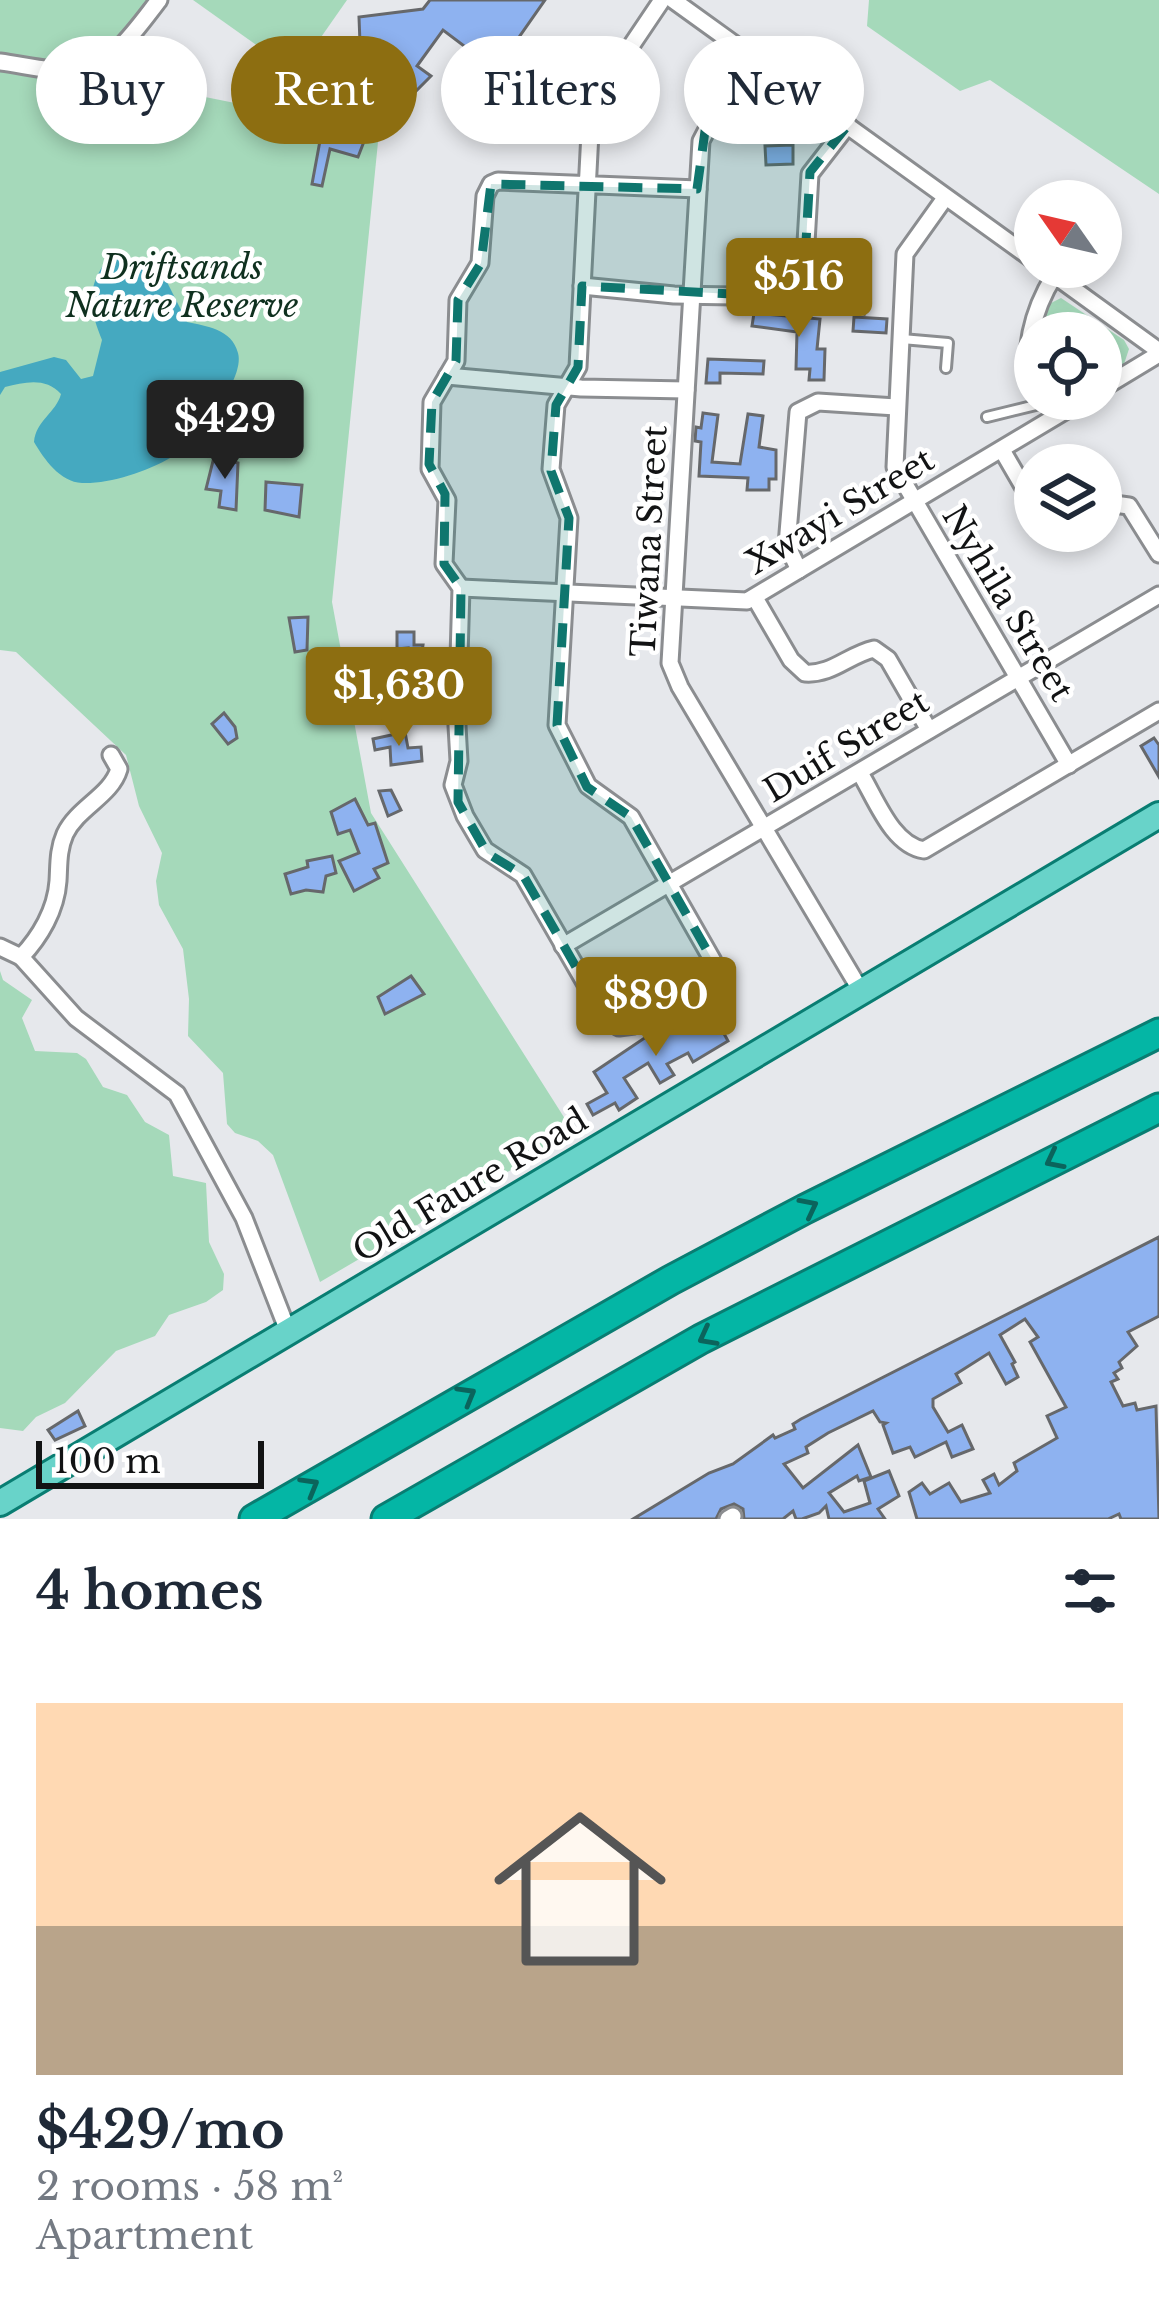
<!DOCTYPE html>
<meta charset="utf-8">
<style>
:root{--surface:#fff;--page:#f2f2f3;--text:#1f2937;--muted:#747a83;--accent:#8d6e11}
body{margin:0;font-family:"Libre Baskerville",serif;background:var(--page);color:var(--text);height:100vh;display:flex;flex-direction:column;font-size:45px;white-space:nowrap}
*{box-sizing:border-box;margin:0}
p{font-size:39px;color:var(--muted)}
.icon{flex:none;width:66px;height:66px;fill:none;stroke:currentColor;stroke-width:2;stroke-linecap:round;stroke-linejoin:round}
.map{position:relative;height:1519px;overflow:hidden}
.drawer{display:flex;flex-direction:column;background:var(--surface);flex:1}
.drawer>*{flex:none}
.guide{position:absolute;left:36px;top:36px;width:1089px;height:108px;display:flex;gap:24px}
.needle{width:78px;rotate:304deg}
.tools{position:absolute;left:1014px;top:180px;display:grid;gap:24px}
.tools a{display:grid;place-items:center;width:108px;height:108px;border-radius:50%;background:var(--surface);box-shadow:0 6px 18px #0003;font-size:60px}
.scale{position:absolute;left:36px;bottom:30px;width:228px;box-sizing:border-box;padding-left:12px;border:6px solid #121314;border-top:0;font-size:33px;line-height:42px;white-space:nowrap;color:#121314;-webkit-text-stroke:9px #fff;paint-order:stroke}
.price{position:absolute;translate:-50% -102px;padding:0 27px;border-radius:12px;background:var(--accent);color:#fff;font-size:39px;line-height:78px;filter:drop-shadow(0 3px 6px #0008)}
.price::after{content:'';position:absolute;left:50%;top:72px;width:36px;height:27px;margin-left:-18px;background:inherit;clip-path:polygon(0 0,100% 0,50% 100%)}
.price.on{background:#222;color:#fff}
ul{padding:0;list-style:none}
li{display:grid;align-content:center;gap:24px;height:636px;padding:0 36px}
li span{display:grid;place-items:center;height:372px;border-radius:0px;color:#555}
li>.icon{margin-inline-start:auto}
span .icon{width:216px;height:216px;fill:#fffc;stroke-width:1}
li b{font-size:51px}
h2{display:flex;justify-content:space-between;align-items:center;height:144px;padding:0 36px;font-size:51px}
.pill{padding:0 42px;border-radius:54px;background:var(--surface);box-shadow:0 6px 18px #0003;font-size:42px;line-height:108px}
.pill.on{background:var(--accent);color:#fff}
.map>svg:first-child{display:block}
.green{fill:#a5d9ba}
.water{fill:#45a9c0}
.building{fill:#8eb2f0;stroke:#66686b;stroke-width:3}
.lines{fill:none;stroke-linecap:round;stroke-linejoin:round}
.lane-casing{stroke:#8b8d90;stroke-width:14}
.street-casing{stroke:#8b8d90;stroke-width:21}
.primary-casing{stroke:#097d72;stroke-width:30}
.highway-casing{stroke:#097d72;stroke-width:33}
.lane{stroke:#fff;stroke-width:8}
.street{stroke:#fff;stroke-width:15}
.primary{stroke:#68d3c9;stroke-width:24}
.highway{stroke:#04b6a5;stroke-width:27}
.oneway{stroke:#0b645c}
.marked{fill:#0f766e;fill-opacity:0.2;stroke:#0f766e;stroke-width:9;stroke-dasharray:24 15;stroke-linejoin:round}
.labels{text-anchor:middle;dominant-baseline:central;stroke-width:9;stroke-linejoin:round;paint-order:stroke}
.park-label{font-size:33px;font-style:italic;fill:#0f301f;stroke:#fff}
.street-label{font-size:33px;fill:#121314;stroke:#fff}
</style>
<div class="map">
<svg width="1159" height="1519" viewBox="0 0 1159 1519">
<rect width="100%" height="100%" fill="#e6e8ec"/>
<g class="green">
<path d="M0 0H150L96 75 379 132 332 602 371 813 574 1133 320 1282 273 1155 258 1141 235 1133 227 1124 223 1073 188 1036 189 999 183 949 159 905 156 881 162 853 139 806 126 755 16 652 0 650Z"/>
<path d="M193 0H347L296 73Z"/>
<path d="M869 0H1159V194L990 80 960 91 867 26Z"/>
<path d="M1061 298 1124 340 1129 349 1123 367 1101 380V333H1040L1045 306Z"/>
<path d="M0 971 3 980 32 1000 22 1018 35 1051 77 1053 86 1059 103 1087 127 1095 145 1122 169 1135 173 1176 206 1183 209 1242 224 1274 223 1290 206 1302 169 1315 155 1336 116 1351 65 1403 36 1417 23 1431 0 1428Z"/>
</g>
<path class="water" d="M120 255 137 260 145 270 167 282 187 322C206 326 232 329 238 353 246 381 192 444 170 458 146 472 109 484 82 483 60 482 44 459 34 442 36 420 56 413 61 394 46 377 25 382 5 387L0 395V372L54 357 66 360 81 379 93 376 102 340C91 312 85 292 104 264Z"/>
<g class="building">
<path d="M430 0H545L496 70 443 30 417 66 431 76 416 91 407 85 405 118 381 117 380 127 370 126 358 157 330 149 322 186 312 184 322 130 308 127 311 116 327 118 329 90 351 91 360 43 359 17 423 9Z"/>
<path d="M793 145V164L766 165 765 146Z"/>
<path d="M853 266 866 267 864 314 839 307 841 287 822 288V274H852Z"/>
<path d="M754 313 820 319 817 349H825L824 380H809L810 369H796L797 332 752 326Z"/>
<path d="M854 317 887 319 886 333 853 331Z"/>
<path d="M708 359 764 361 763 374 720 373V383H706Z"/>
<path d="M703 413 718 415 712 462 740 464 748 414 763 416 759 447 776 450V479H769V490H747L748 478 699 476 701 442 695 441 696 427 701 428Z"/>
<path d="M214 457 238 463 236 510 219 507 221 491 206 489Z"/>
<path d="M266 482 302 485 299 517 265 510Z"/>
<path d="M308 617 307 650 295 652 289 618Z"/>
<path d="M397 632H414V645H423L421 660 407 659 408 648 397 649Z"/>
<path d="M471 650H484L485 676 470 675Z"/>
<path d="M421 698 446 702V707L405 715 403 701Z"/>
<path d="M224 713 235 727 237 738 228 744 212 724Z"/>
<path d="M405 732 408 748 421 747 422 761 391 765 390 747 375 750 373 739Z"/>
<path d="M1154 738 1159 745V777L1141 746Z"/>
<path d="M391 790 401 810 388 816 379 791Z"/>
<path d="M355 799 368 825 375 823 388 863 374 869 379 878 354 891 339 861 359 853 350 830 338 834 331 812Z"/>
<path d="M332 856 336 873 326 876 323 892 306 890 291 894 285 874 308 867 307 861Z"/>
<path d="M411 976 424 994 385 1014 378 997Z"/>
<path d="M700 1009 715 1033 722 1030 728 1041 693 1062 688 1053 667 1064 674 1075 660 1083 648 1063 624 1078 637 1098 619 1110 615 1103 593 1115 587 1104 607 1093 594 1072 649 1035 653 1041 674 1029 672 1026Z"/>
<path d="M1159 1237V1316L1128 1332 1137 1346 1119 1362 1122 1368 1114 1373 1118 1379 1111 1382 1123 1406 1135 1403 1137 1410 1156 1406 1159 1519H1121L1119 1514 1108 1519H917L909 1492 922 1483 930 1494 949 1483 961 1502 990 1493 983 1480 994 1474 999 1485 1017 1471 1014 1463 1057 1438 1047 1416 1066 1407 1030 1342 1038 1337 1025 1319 1000 1335 1015 1362 1012 1364 1018 1377 1006 1384 989 1353 956 1374 961 1383 933 1399V1407L948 1432 962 1425 973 1449 952 1457 946 1442 915 1457 910 1447 893 1453 883 1425 886 1423 880 1422 873 1411 828 1433 806 1447 808 1453 784 1464 803 1488 858 1445 871 1477 859 1481 857 1476 829 1493 844 1512 870 1503 864 1481 889 1471 899 1496 878 1509 885 1519H829L826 1506 819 1513 802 1519H796L793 1511 783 1519H744L743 1509 734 1504 721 1509 716 1519H633L709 1473 733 1464 773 1435 775 1438 795 1429 793 1424 801 1419Z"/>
<path d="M78 1411 85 1426 55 1440 48 1430Z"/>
</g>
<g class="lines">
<g class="lane-casing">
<g id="lane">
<path d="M902 339 948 343 946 368"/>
<path d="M987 417 1040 404"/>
</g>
</g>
<g class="street-casing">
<g id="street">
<path d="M662 0 592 104 591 113 578 367 556 405 551 469 569 518 557 725 588 786 631 817 713 961 706 979 634 1025 619 1027 606 1019 523 875 485 850 465 816 453 785 459 761 457 726 461 588 444 564 447 500 430 469 432 402 456 361 458 300 480 263 485 196 491 184 498 181 698 189"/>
<path d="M673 0 1035 261"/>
<path d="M756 60 714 116 701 141 670 663 680 687 861 991"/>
<path d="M0 62C24 65 54 73 79 71 112 67 140 24 159 0"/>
<path d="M945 198 905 254 895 467 1069 765"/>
<path d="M1043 267 1159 351"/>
<path d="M582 286 674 295 790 297 804 277 810 174 848 125"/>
<path d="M447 376 581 388 686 390"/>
<path d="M1101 389 1159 354"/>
<path d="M1035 393C1019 356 1034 308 1054 276"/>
<path d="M1002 450 1035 507"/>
<path d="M1101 511 1114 504 1129 506 1159 554"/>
<path d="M799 570 787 545 798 412 818 402 896 407"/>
<path d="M461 588 747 601 1085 399"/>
<path d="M755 598 791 660 805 673C832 675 848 655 874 649L888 659 929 730"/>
<path d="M860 773C876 799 892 845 924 850L1159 711"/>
<path d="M563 946 1159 595"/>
<path d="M0 947 21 957C40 937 56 910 58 881 59 865 58 850 65 834 78 807 111 796 119 769L111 755"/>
<path d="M21 957 76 1018 177 1094 244 1218 288 1331"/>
<path d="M728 1519 733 1516"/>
</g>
</g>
<g class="primary-casing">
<path id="primary" d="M0 1503 1159 815"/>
</g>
<g class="highway-casing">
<g id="highway">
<path d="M254 1519 671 1280 805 1209 1159 1033"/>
<path d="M386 1519 701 1339 1159 1108"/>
</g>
</g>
<use href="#lane" class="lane"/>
<use href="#street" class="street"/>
<use href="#primary" class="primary"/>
<use href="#highway" class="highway"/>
</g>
<defs><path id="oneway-chevron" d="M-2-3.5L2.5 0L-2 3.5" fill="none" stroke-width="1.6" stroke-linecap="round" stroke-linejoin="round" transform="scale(3)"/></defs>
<g class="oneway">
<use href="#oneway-chevron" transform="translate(1054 1160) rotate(153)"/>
<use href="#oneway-chevron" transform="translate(809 1207) rotate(-27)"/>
<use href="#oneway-chevron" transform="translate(707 1337) rotate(152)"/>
<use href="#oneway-chevron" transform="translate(467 1395) rotate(-30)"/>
<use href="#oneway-chevron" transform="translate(310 1486) rotate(-30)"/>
</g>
<path class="marked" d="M756 60 848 125 810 172 804 277 790 297 582 286 578 367 556 405 551 471 569 518 557 725 587 787 631 817 713 961 706 979 631 1027 606 1019 523 875 487 853 458 802 461 588 444 564 445 494 429 464 432 402 456 361 458 300 481 263 491 184 697 189 705 131Z"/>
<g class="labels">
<g class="park-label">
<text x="182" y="267">Driftsands<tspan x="182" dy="38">Nature Reserve</tspan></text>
</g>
<g class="street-label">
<text transform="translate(840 511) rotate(-31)">Xwayi Street</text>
<text transform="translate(649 541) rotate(-87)">Tiwana Street</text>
<text transform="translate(1008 603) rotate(59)">Nyhila Street</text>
<text transform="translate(846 746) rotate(-31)">Duif Street</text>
<text transform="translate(470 1185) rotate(-31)">Old Faure Road</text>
</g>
</g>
</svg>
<div class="tools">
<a><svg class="needle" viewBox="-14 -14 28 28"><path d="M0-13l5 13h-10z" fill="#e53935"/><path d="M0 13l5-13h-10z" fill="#747a83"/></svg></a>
<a><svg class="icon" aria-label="locate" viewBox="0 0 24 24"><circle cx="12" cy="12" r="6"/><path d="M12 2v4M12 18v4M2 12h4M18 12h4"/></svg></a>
<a><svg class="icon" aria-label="layers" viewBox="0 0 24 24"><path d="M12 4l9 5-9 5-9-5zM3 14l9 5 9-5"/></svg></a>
</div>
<div class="scale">100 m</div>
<b class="price" style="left:799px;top:340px">$516</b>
<b class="price on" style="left:225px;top:482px">$429</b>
<b class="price" style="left:399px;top:749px">$1,630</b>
<b class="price" style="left:656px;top:1059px">$890</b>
<div class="guide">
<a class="pill">Buy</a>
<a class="pill on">Rent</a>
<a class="pill">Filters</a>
<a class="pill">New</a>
</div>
</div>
<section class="drawer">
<h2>4 homes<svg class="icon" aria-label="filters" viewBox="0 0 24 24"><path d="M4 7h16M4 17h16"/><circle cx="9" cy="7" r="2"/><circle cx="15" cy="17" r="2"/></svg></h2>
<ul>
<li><span style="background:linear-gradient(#ffd9b3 60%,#b9a48a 0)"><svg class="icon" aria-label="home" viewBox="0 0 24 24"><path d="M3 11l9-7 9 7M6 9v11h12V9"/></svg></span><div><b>$429/mo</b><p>2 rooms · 58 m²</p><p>Apartment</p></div></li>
</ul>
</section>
